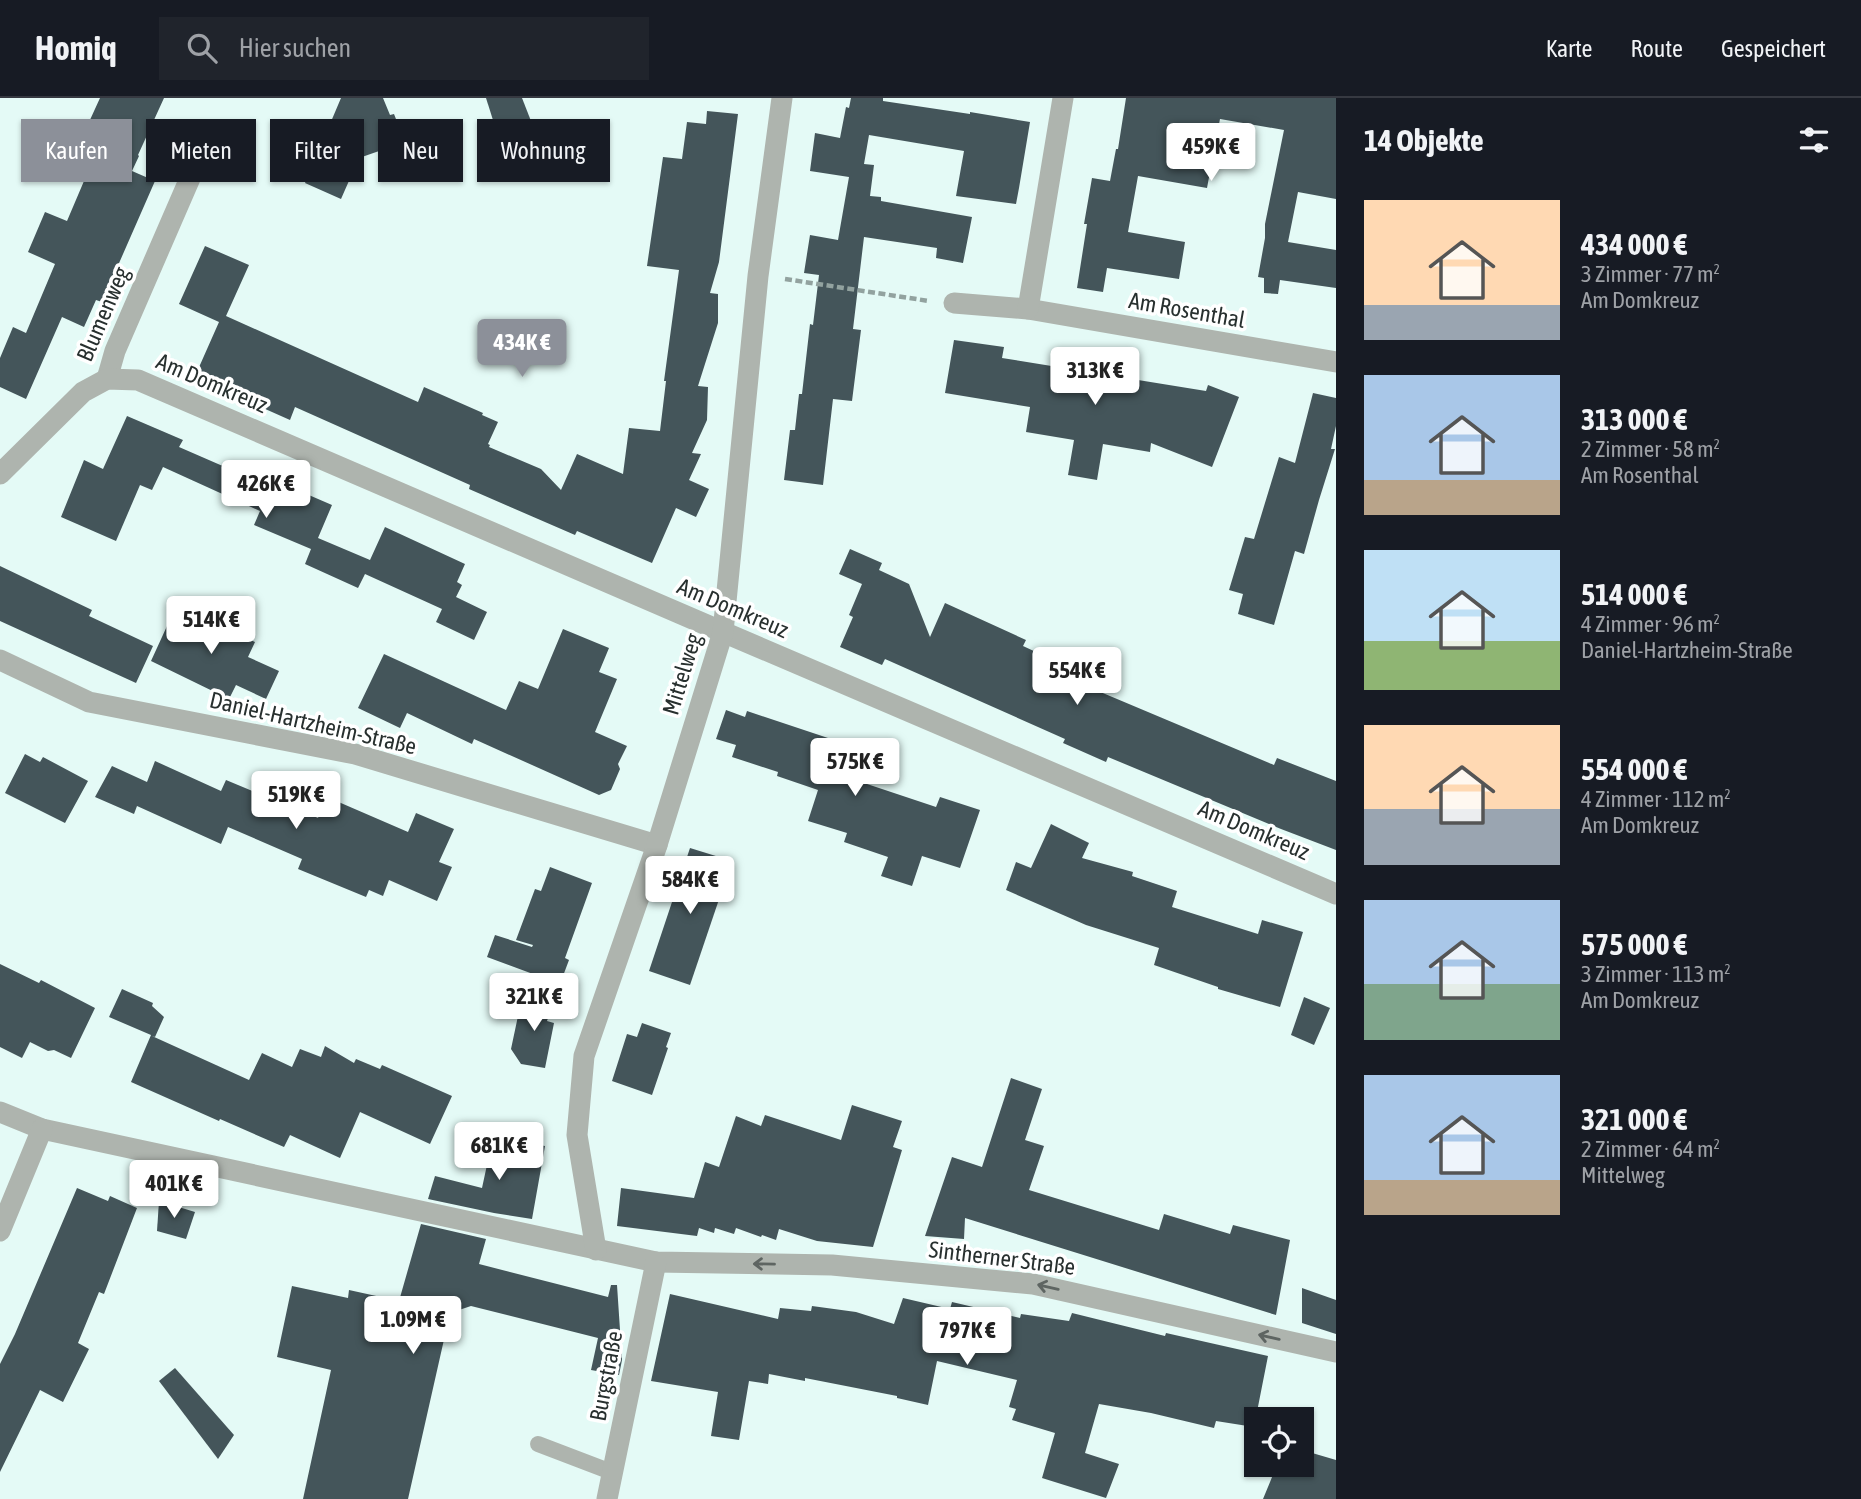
<!DOCTYPE html>
<html lang="de">
<meta charset="utf-8">
<style>
:root{--surface:#171b24;--page:#20242c;--text:#f1f3f6;--muted:#9ea1a6;--line:#363941;--accent:#8c9099}
body{margin:0;font-family:"Asap Condensed",sans-serif;background:var(--page);color:var(--text);height:100vh;display:flex;flex-direction:column;font-size:26px;white-space:nowrap}
*{box-sizing:border-box;margin:0}
p{font-size:23px;color:var(--muted)}
.icon{flex:none;width:38px;height:38px;fill:none;stroke:currentColor;stroke-width:2;stroke-linecap:round;stroke-linejoin:round}
.map{position:relative;flex:1;overflow:hidden}
.sheet{display:flex;flex-direction:column;background:var(--surface);width:525px}
.sheet>*{flex:none}
.hud{position:absolute;left:21px;top:21px;width:665px;height:63px;display:flex;gap:14px}
.buttons{position:absolute;left:1244px;top:1309px;display:grid;gap:14px}
.buttons a{display:grid;place-items:center;width:70px;height:70px;border-radius:0px;background:var(--surface);box-shadow:0 2px 5px #0004;font-size:35px}
.price{position:absolute;translate:-50% -60px;padding:0 16px;border-radius:7px;background:#fff;color:#222;font-size:23px;line-height:46px;filter:drop-shadow(0 2px 4px #0008)}
.price::after{content:'';position:absolute;left:50%;top:42px;width:21px;height:16px;margin-left:-10px;background:inherit;clip-path:polygon(0 0,100% 0,50% 100%)}
.price.current{background:var(--accent);color:#fff}
ul{padding:0;list-style:none}
li{display:flex;align-items:center;gap:21px;height:175px;padding:0 28px}
li span{display:grid;place-items:center;flex:none;width:196px;height:140px;border-radius:0px;color:#555}
li>.icon{margin-inline-start:auto}
span .icon{width:84px;height:84px;fill:#fffc;stroke-width:1}
li b{font-size:30px}
h2{display:flex;justify-content:space-between;align-items:center;height:84px;padding:0 28px;font-size:30px}
.tag{padding:0 24px;border-radius:0px;background:var(--surface);box-shadow:0 2px 5px #0004;font-size:24px;line-height:63px}
.tag.current{background:var(--accent);color:#fff}
header{display:flex;align-items:center;gap:42px;box-sizing:border-box;height:98px;padding:0 35px;background:var(--surface);border-bottom:2px solid var(--line)}
header strong{font-size:33px}
nav{display:flex;gap:38px;margin-inline-start:auto;font-size:24px}
.search{width:490px;height:63px;background:var(--page);display:flex;align-items:center;gap:18px;box-sizing:border-box;padding:0 24px;border-radius:0px;color:var(--muted);font-size:26px}
main{display:flex;flex:1;min-height:0}
.map>svg:first-child{display:block}
.building{fill:#44555a}
.lines{fill:none;stroke-linecap:round;stroke-linejoin:round}
.path{stroke:#92a29f;stroke-width:4.5;stroke-dasharray:7 3.5;stroke-linecap:butt}
.service{stroke:#aeb4ae;stroke-width:16}
.minor{stroke:#aeb4ae;stroke-width:21}
.oneway{stroke:#5e6562}
.labels{text-anchor:middle;dominant-baseline:central;stroke-width:7;stroke-linejoin:round;paint-order:stroke}
.street-label{font-size:23px;fill:#28302f;stroke:#fff}
</style>
<header>
<strong>Homiq</strong>
<div class="search"><svg class="icon" aria-label="search" viewBox="0 0 24 24"><circle cx="10" cy="10" r="6"/><path d="M15 15l6 6"/></svg>Hier suchen</div>
<nav><a>Karte</a><a>Route</a><a>Gespeichert</a></nav>
</header>
<main>
<div class="map">
<svg width="1336" height="1401" viewBox="0 0 1336 1401">
<rect width="100%" height="100%" fill="#e4faf6"/>
<g class="building">
<path d="M100 0H164L138 57 139 58 132 73 155 83 102 204 96 202 84 229 62 219 26 301 0 289V260L13 229 26 235 55 166 28 154 45 114 67 123 101 43 84 35Z"/>
<path d="M341 0H383L390 17 394 16 405 44 359 60 341 101 305 85Z"/>
<path d="M486 0H522L531 23 499 41Z"/>
<path d="M851 0H883V3L970 16V14L1030 24 1019 90 1016 106 956 98 964 53 869 37 864 66 874 67 870 98 881 99V103L972 119 963 165 936 160 937 150 864 139 853 231 861 232 852 303 833 301 823 387 784 382 790 332H795L799 296H802L810 226 813 227 819 177 804 175 810 137 838 142 849 79 810 73 815 35 840 40 846 9 849 10Z"/>
<path d="M1126 0H1336V101L1298 94 1288 144 1336 152V190L1280 182 1278 196 1264 195V180L1258 179 1265 140V126L1284 32 1220 21 1207 90 1138 78 1128 134 1185 144 1179 181 1107 170 1103 194 1077 190 1087 126H1084L1092 80 1110 83 1116 51H1118Z"/>
<path d="M707 13 738 16 719 164 710 195 718 196V225L698 288 708 289 707 322 692 355 701 356 689 382 709 391 696 419 676 410 652 465 577 433 575 437 508 408 469 391 470 387 295 309 290 322 245 302 247 299 196 276 219 224 179 206 205 148 249 167 226 218 418 304 424 289 483 315 482 317 498 324 488 346 490 347 489 349 541 371 561 392 577 356 623 376 629 330 660 333 666 283H664L679 172 647 168 663 59 682 61 687 24 706 26Z"/>
<path d="M954 242 1004 249 1002 260 1206 293 1208 287 1239 299 1212 369 1151 345 1150 354 1103 346 1097 382 1068 377 1074 342 1026 334 1030 309 945 295Z"/>
<path d="M1313 295 1336 300V328L1331 351H1335L1319 402 1304 456 1295 453 1274 527 1238 516 1243 496 1229 492 1245 439 1254 441 1279 359 1295 365Z"/>
<path d="M127 318 183 342 179 349 271 389 274 382 332 407 318 440 370 462 385 429 465 466 457 484 462 487 456 499 487 514 474 542 436 524 442 511 365 476 358 490 305 466 311 451 254 427 260 413 163 369 152 392 140 387 116 443 61 419 84 362 103 371Z"/>
<path d="M850 451 882 465 879 472 909 486 930 539 945 505 1026 542 1023 548 1064 567 1060 577 1274 667 1277 660 1336 683V752L1281 731 1108 659 1106 664 1063 645 1065 641 885 561 882 567 840 549 853 519 849 517 862 486 839 476Z"/>
<path d="M0 468 92 512 89 518 153 548 136 585 0 523Z"/>
<path d="M178 504 210 520 208 524 255 544 248 559 279 573 266 601 236 587 229 601 151 563Z"/>
<path d="M563 531 609 550 599 574 617 581 595 634 627 648 618 666 620 671 611 692 599 697 474 641 472 646 407 615 400 630 358 610 384 556 506 612 519 583 538 591Z"/>
<path d="M726 612 745 619 747 613 831 641 838 654 831 674 936 709 940 699 980 712 960 770 922 758 912 788 881 778 888 759 844 744 847 735 808 723 818 692 777 678 778 674 732 659 736 647 716 641Z"/>
<path d="M25 656 40 664 43 659 88 683 65 725 5 695Z"/>
<path d="M155 663 221 693 226 682 318 720 327 699 408 734 416 715 454 731 439 764 452 769 437 803 389 782 383 798 369 792 366 799 298 771 302 761 228 729 221 746 137 708 134 716 95 699 112 668 147 684Z"/>
<path d="M1051 726 1089 745 1082 760 1133 774 1132 778 1177 793 1172 809 1258 836 1262 822 1303 834 1280 909 1218 891V889L1154 867 1159 850 1086 827 1006 792 1016 764 1031 770Z"/>
<path d="M690 750 732 763 690 887 649 873Z"/>
<path d="M550 769 592 785 565 860 569 862 560 886 487 859 495 837 532 849 533 847 516 842 535 791 541 793Z"/>
<path d="M0 866 39 885 41 882 95 910 71 960 54 952 48 953 30 944 22 960 0 949Z"/>
<path d="M559 890 547 923 554 925 545 970 521 966 511 951 518 918Z"/>
<path d="M122 891 153 905 152 908 164 919 155 939 152 938 249 982 262 955 292 969 300 951 321 959 325 948 354 965 356 961 380 971 382 967 452 998 430 1046 360 1014 340 1060 290 1037 284 1049 220 1021 219 1023 131 984 151 937 109 919Z"/>
<path d="M1304 899 1330 910 1314 947 1291 937Z"/>
<path d="M642 925 671 935 666 949 668 950 652 997 612 983 627 936 637 939Z"/>
<path d="M1011 980 1042 991 1025 1042 1044 1048 1029 1092 1159 1132 1164 1116 1230 1136 1233 1127 1290 1142 1276 1217 965 1120 964 1141 925 1138 952 1059 982 1069Z"/>
<path d="M852 1007 902 1023 893 1049 902 1052 873 1149 817 1143 779 1131 776 1142 762 1137 761 1139 736 1130 734 1136 715 1130 714 1135 699 1130 697 1138 617 1128 621 1090 694 1100 705 1064 719 1069 736 1018 761 1028 765 1017 841 1042Z"/>
<path d="M493 1039 545 1048 532 1121 494 1115 428 1101 435 1078 482 1090Z"/>
<path d="M77 1090 108 1103 110 1098 137 1110 104 1196 99 1194 78 1245 89 1251 63 1304 40 1292 0 1374V1266L15 1236Z"/>
<path d="M159 1103 195 1114 186 1141 157 1133Z"/>
<path d="M421 1126 486 1141 479 1166 608 1199 611 1187H617L622 1262 619 1277 591 1272 598 1240 471 1208 450 1215 408 1401H303L331 1272 277 1259 292 1188 348 1200 349 1192 399 1203Z"/>
<path d="M1302 1190 1336 1202V1236L1302 1225Z"/>
<path d="M670 1196 778 1221 780 1210 811 1213 812 1208 856 1214 894 1226 903 1200 950 1211 952 1204 1020 1220 1021 1216 1069 1223 1072 1215 1165 1238 1166 1235 1268 1258 1254 1329 1216 1323 1214 1330 1151 1315 1099 1306 1085 1355 1119 1366 1106 1400 1042 1380 1055 1335 1012 1322 1016 1311 1009 1309 1017 1282 937 1263 928 1307 897 1300V1298L805 1280V1283L769 1276 768 1286 749 1283 739 1342 711 1338 718 1294 651 1283Z"/>
<path d="M175 1270 234 1337 218 1361 159 1283Z"/>
<path d="M1302 1352 1336 1362V1401H1263L1277 1367H1302Z"/>
</g>
<g class="lines">
<path class="path" d="M785 181 929 203"/>
<path class="service" d="M538 1346 614 1375"/>
<g class="minor">
<path d="M954 205 1028 211 1336 264"/>
<path d="M1028 211 1063 0"/>
<path d="M107 281 115 253 207 41"/>
<path d="M0 376 83 294 107 281 138 282 723 534 1336 796"/>
<path d="M0 562 89 604 355 656 657 747"/>
<path d="M0 1014 42 1031 656 1164 832 1167 1033 1186 1336 1254"/>
<path d="M0 1133 42 1031"/>
<path d="M596 1152 577 1037 584 958 657 747 723 534 758 178 782 0"/>
<path d="M607 1401 656 1164"/>
</g>
</g>
<defs><path id="oneway-shaft" d="M-6 0H5M1.5-3L5.5 0L1.5 3" fill="none" stroke-width="1.6" stroke-linecap="round" stroke-linejoin="round" transform="scale(1.75)"/></defs>
<g class="oneway">
<use href="#oneway-shaft" transform="translate(764 1166) rotate(-179)"/>
<use href="#oneway-shaft" transform="translate(1048 1189) rotate(-167)"/>
<use href="#oneway-shaft" transform="translate(1269 1239) rotate(-167)"/>
</g>
<g class="labels">
<g class="street-label">
<text transform="translate(1187 212) rotate(10)">Am Rosenthal</text>
<text transform="translate(103 216) rotate(-67)">Blumenweg</text>
<text transform="translate(212 285) rotate(23)">Am Domkreuz</text>
<text transform="translate(733 510) rotate(23)">Am Domkreuz</text>
<text transform="translate(682 576) rotate(-73)">Mittelweg</text>
<text transform="translate(313 625) rotate(13)">Daniel-Hartzheim-Straße</text>
<text transform="translate(1254 732) rotate(23)">Am Domkreuz</text>
<text transform="translate(1002 1160) rotate(7)">Sintherner Straße</text>
<text transform="translate(606 1278) rotate(-79)">Burgstraße</text>
</g>
</g>
</svg>
<div class="buttons">
<a><svg class="icon" aria-label="locate" viewBox="0 0 24 24"><circle cx="12" cy="12" r="6"/><path d="M12 2v4M12 18v4M2 12h4M18 12h4"/></svg></a>
</div>
<b class="price" style="left:1211px;top:85px">459K €</b>
<b class="price current" style="left:522px;top:281px">434K €</b>
<b class="price" style="left:1095px;top:309px">313K €</b>
<b class="price" style="left:266px;top:422px">426K €</b>
<b class="price" style="left:211px;top:558px">514K €</b>
<b class="price" style="left:1077px;top:609px">554K €</b>
<b class="price" style="left:855px;top:700px">575K €</b>
<b class="price" style="left:296px;top:733px">519K €</b>
<b class="price" style="left:690px;top:818px">584K €</b>
<b class="price" style="left:534px;top:935px">321K €</b>
<b class="price" style="left:499px;top:1084px">681K €</b>
<b class="price" style="left:174px;top:1122px">401K €</b>
<b class="price" style="left:413px;top:1258px">1.09M €</b>
<b class="price" style="left:967px;top:1269px">797K €</b>
<div class="hud">
<a class="tag current">Kaufen</a>
<a class="tag">Mieten</a>
<a class="tag">Filter</a>
<a class="tag">Neu</a>
<a class="tag">Wohnung</a>
</div>
</div>
<section class="sheet">
<h2>14 Objekte<svg class="icon" aria-label="filters" viewBox="0 0 24 24"><path d="M4 7h16M4 17h16"/><circle cx="9" cy="7" r="2"/><circle cx="15" cy="17" r="2"/></svg></h2>
<ul>
<li><span style="background:linear-gradient(#ffd9b3 75%,#9aa5b1 0)"><svg class="icon" aria-label="home" viewBox="0 0 24 24"><path d="M3 11l9-7 9 7M6 9v11h12V9"/></svg></span><div><b>434 000 €</b><p>3 Zimmer · 77 m²</p><p>Am Domkreuz</p></div></li>
<li><span style="background:linear-gradient(#a9c7e8 75%,#b9a48a 0)"><svg class="icon" aria-label="home" viewBox="0 0 24 24"><path d="M3 11l9-7 9 7M6 9v11h12V9"/></svg></span><div><b>313 000 €</b><p>2 Zimmer · 58 m²</p><p>Am Rosenthal</p></div></li>
<li><span style="background:linear-gradient(#bfe0f5 65%,#8fb573 0)"><svg class="icon" aria-label="home" viewBox="0 0 24 24"><path d="M3 11l9-7 9 7M6 9v11h12V9"/></svg></span><div><b>514 000 €</b><p>4 Zimmer · 96 m²</p><p>Daniel-Hartzheim-Straße</p></div></li>
<li><span style="background:linear-gradient(#ffd9b3 60%,#9aa5b1 0)"><svg class="icon" aria-label="home" viewBox="0 0 24 24"><path d="M3 11l9-7 9 7M6 9v11h12V9"/></svg></span><div><b>554 000 €</b><p>4 Zimmer · 112 m²</p><p>Am Domkreuz</p></div></li>
<li><span style="background:linear-gradient(#a9c7e8 60%,#7fa58c 0)"><svg class="icon" aria-label="home" viewBox="0 0 24 24"><path d="M3 11l9-7 9 7M6 9v11h12V9"/></svg></span><div><b>575 000 €</b><p>3 Zimmer · 113 m²</p><p>Am Domkreuz</p></div></li>
<li><span style="background:linear-gradient(#a9c7e8 75%,#b9a48a 0)"><svg class="icon" aria-label="home" viewBox="0 0 24 24"><path d="M3 11l9-7 9 7M6 9v11h12V9"/></svg></span><div><b>321 000 €</b><p>2 Zimmer · 64 m²</p><p>Mittelweg</p></div></li>
</ul>
</section>
</main>
